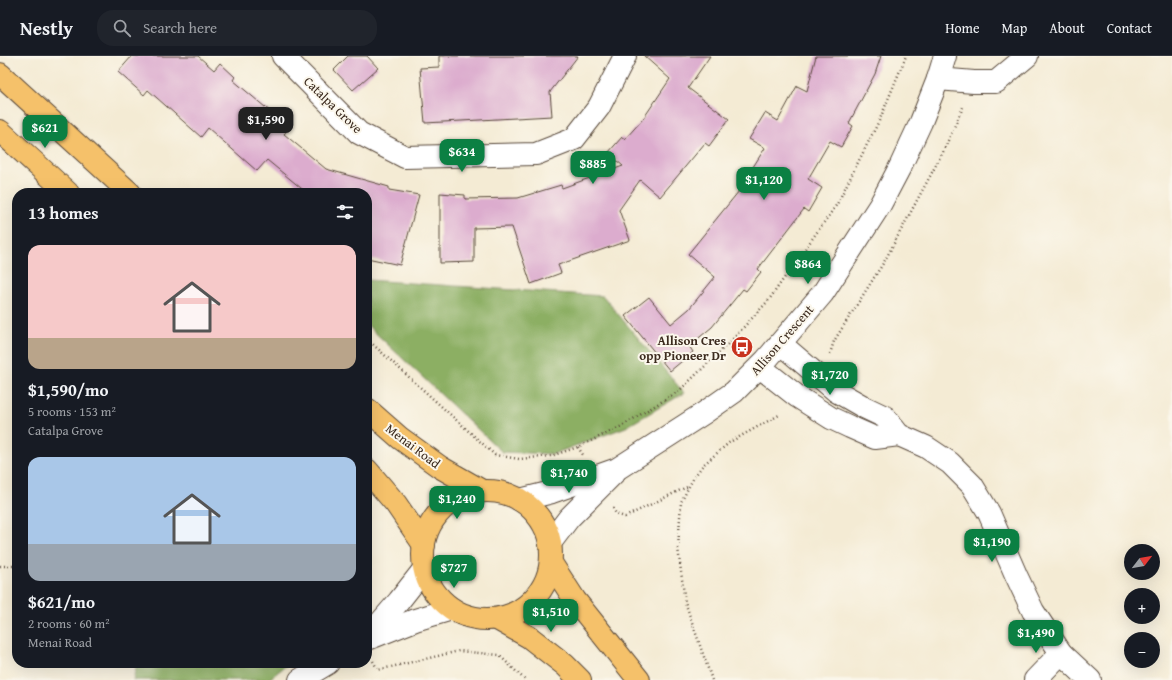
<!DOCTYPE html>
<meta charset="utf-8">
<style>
:root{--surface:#171b24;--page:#20242c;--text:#f1f3f6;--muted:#9ea1a6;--line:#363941;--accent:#0b8043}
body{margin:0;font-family:"Gentium Book Plus",serif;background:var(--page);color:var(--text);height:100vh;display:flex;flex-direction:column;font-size:15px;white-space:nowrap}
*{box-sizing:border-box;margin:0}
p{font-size:13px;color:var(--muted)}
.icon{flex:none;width:22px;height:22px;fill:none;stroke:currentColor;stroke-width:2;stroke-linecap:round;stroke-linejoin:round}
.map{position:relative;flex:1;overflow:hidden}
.panel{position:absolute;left:12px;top:132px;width:360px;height:480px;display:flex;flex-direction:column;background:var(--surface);border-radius:16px;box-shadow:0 4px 16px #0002}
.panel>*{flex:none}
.needle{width:26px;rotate:59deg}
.controls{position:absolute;left:1124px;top:488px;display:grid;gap:8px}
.controls a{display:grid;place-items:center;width:36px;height:36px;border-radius:50%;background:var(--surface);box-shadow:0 4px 16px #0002;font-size:20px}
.price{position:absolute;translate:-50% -34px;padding:0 9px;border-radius:8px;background:var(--accent);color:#fff;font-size:13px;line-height:26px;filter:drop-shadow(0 1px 2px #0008)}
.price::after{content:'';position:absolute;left:50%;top:24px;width:12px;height:9px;margin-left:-6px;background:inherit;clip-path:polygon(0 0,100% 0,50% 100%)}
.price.on{background:#222;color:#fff}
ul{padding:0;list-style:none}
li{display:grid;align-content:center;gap:8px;height:212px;padding:0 16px}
li span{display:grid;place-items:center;height:124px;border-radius:12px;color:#555}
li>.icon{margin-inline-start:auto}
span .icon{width:72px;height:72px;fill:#fffc;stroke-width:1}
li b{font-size:17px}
h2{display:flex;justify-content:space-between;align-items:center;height:48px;padding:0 16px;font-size:17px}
header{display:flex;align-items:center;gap:24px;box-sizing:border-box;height:56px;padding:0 20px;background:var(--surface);border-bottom:1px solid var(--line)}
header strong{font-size:19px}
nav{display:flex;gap:22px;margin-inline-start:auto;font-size:14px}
.search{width:280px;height:36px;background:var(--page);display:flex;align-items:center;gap:10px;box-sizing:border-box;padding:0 14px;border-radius:16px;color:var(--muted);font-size:15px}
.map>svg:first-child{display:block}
.forest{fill:#8caf63;stroke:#646c40}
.building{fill:#dcacce}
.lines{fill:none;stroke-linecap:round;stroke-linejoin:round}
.minor-casing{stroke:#574739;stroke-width:24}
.major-casing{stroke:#574739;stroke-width:24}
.path{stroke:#574739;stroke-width:2.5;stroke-dasharray:1 3;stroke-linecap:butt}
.minor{stroke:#fff;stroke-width:22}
.major{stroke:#f5c16b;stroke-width:22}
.labels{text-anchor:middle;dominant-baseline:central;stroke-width:4;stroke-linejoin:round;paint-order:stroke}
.street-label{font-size:13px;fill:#3b2a1e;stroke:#fbf7ec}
.poi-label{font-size:13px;font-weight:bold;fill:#3b2a1e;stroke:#fbf7ec;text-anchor:end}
</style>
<header>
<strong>Nestly</strong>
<div class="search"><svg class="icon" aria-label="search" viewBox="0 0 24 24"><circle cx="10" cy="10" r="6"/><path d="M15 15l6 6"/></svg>Search here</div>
<nav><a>Home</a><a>Map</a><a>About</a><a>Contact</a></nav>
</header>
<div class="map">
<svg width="1172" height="624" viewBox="0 0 1172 624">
<rect width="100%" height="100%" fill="#fbf7ec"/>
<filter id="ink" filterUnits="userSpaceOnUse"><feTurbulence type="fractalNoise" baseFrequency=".025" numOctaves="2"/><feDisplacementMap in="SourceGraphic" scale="8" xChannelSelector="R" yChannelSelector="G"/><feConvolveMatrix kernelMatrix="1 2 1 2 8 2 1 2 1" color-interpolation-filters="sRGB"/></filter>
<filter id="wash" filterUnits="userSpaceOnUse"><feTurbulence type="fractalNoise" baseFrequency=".012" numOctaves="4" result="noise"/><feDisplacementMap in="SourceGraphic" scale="16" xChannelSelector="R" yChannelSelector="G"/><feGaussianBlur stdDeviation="0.9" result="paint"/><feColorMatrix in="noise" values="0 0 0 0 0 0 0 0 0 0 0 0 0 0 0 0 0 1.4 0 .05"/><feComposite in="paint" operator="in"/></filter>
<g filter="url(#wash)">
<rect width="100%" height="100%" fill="#f4ebd4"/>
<g class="forest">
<path d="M367 224 603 240 684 337 626 371 553 398 502 396 367 269Z"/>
<path d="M137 607H289L268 624H133Z"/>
</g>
<g id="blocks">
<g class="building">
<path d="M132 0H198L214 14 220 7 235 21 233 24 272 57 273 55 291 70 284 78 326 113 389 131V134L419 139 400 209 367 202V137H307L267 104 257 115 208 72 201 81 148 34 144 39 118 16Z"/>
<path d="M348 0H367L378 12 353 34 334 14Z"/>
<path d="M439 0H578L550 36 552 60 425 67 420 12 439 11Z"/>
<path d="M644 0H710L688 32 729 63 709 90 705 87 660 141 640 124 619 154 630 184 558 209 561 217 531 228 512 171 474 172V206L440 207V137L465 139V143L518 142 561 129 562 132 623 110 608 97 622 81 625 83 643 63 670 23Z"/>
<path d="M816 0H881L875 18 849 67 853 70 841 91 830 85 808 123 822 132 808 156 804 153 758 213 761 216 746 235 743 233 712 271 689 290 693 296 670 315 625 260 649 241 671 268 689 253 715 221 688 198 756 114 753 111 765 92 749 83 765 57 778 65 797 30 807 35Z"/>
</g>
</g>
</g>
<g filter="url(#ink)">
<use href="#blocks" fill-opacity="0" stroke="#574739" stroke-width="1"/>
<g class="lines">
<g class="minor-casing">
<g id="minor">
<path d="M283 0 359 77 405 101 536 98 574 83 599 51 625 0"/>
<path d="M938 23 974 26H996L1027 0"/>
<path d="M781 288 836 335 864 351 885 361 899 379 926 391 950 407 972 429 989 457 1016 519 1033 555 1061 597 1090 624"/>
<path d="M760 311 798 341 831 362 850 371 875 382 899 379"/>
<path d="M520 444 552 436 617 413 704 357 734 336 766 304 823 237 880 149 901 109 921 66 938 23 945 0"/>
<path d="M550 487 569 462 614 417"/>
<path d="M367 582 399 545 425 512"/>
<path d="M370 582 415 564 452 553"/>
<path d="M300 624 328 607"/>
<path d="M1035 624 1061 597"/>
</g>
</g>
<g class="major-casing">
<g id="major">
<path d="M0 18 130 137"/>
<path d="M0 75 68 137"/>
<path d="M367 353 400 382 440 411 482 435"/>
<path d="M367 414 396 448 424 489"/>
<circle cx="487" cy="499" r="64"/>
<path d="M551 507 575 544 639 624"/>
<path d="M497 563 529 581 565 609 580 624"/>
</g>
</g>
<g class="path">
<path d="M367 283 495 399 519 403 551 400 578 391 620 371 679 335 729 287 768 245 837 148 880 63 906 0"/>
<path d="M830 298 834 285 884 206 943 96 964 49"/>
<path d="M578 391 583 399"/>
<path d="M613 452 616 458 625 461 689 430"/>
<path d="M0 510H17"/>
<path d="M373 605 378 614 459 595 499 599 525 624"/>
<path d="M712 624 685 546 678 492 681 446 694 421 703 409 730 386 781 358"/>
</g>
<use href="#minor" class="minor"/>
<use href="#major" class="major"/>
</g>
</g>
<defs>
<g id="bus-disc" transform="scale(1.15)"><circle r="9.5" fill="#c8321e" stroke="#fbf7ec"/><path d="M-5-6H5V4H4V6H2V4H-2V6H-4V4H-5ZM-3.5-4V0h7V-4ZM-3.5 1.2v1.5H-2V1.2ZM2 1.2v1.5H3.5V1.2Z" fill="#fff"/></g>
</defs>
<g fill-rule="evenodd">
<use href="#bus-disc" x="742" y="291"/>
</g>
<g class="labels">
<g class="street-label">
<text transform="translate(333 49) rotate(44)">Catalpa Grove</text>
<text transform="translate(782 284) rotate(-49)">Allison Crescent</text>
<text transform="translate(413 390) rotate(37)">Menai Road</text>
</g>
<g class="poi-label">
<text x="726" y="284">Allison Cres<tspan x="726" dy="15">opp Pioneer Dr</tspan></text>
</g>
</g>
</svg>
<div class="controls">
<a><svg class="needle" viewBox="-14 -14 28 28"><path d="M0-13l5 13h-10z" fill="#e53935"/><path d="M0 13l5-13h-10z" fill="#9ea1a6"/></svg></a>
<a>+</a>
<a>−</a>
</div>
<b class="price on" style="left:266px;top:85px">$1,590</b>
<b class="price" style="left:45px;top:93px">$621</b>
<b class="price" style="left:462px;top:117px">$634</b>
<b class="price" style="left:593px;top:129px">$885</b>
<b class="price" style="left:764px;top:145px">$1,120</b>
<b class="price" style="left:808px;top:229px">$864</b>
<b class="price" style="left:830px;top:340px">$1,720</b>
<b class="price" style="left:569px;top:438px">$1,740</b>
<b class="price" style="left:457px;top:464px">$1,240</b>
<b class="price" style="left:992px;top:507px">$1,190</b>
<b class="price" style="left:454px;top:533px">$727</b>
<b class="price" style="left:551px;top:577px">$1,510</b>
<b class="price" style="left:1036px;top:598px">$1,490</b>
<section class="panel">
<h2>13 homes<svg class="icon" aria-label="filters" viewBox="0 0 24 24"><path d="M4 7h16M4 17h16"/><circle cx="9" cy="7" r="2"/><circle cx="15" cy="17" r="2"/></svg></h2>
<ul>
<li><span style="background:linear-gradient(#f6c9c9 75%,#b9a48a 0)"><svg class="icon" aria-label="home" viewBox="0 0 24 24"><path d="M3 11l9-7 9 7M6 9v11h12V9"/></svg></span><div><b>$1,590/mo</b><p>5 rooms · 153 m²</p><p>Catalpa Grove</p></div></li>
<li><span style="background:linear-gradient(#a9c7e8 70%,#9aa5b1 0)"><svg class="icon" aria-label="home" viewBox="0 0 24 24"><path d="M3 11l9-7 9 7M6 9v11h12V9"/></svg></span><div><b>$621/mo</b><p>2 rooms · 60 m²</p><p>Menai Road</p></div></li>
</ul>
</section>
</div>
